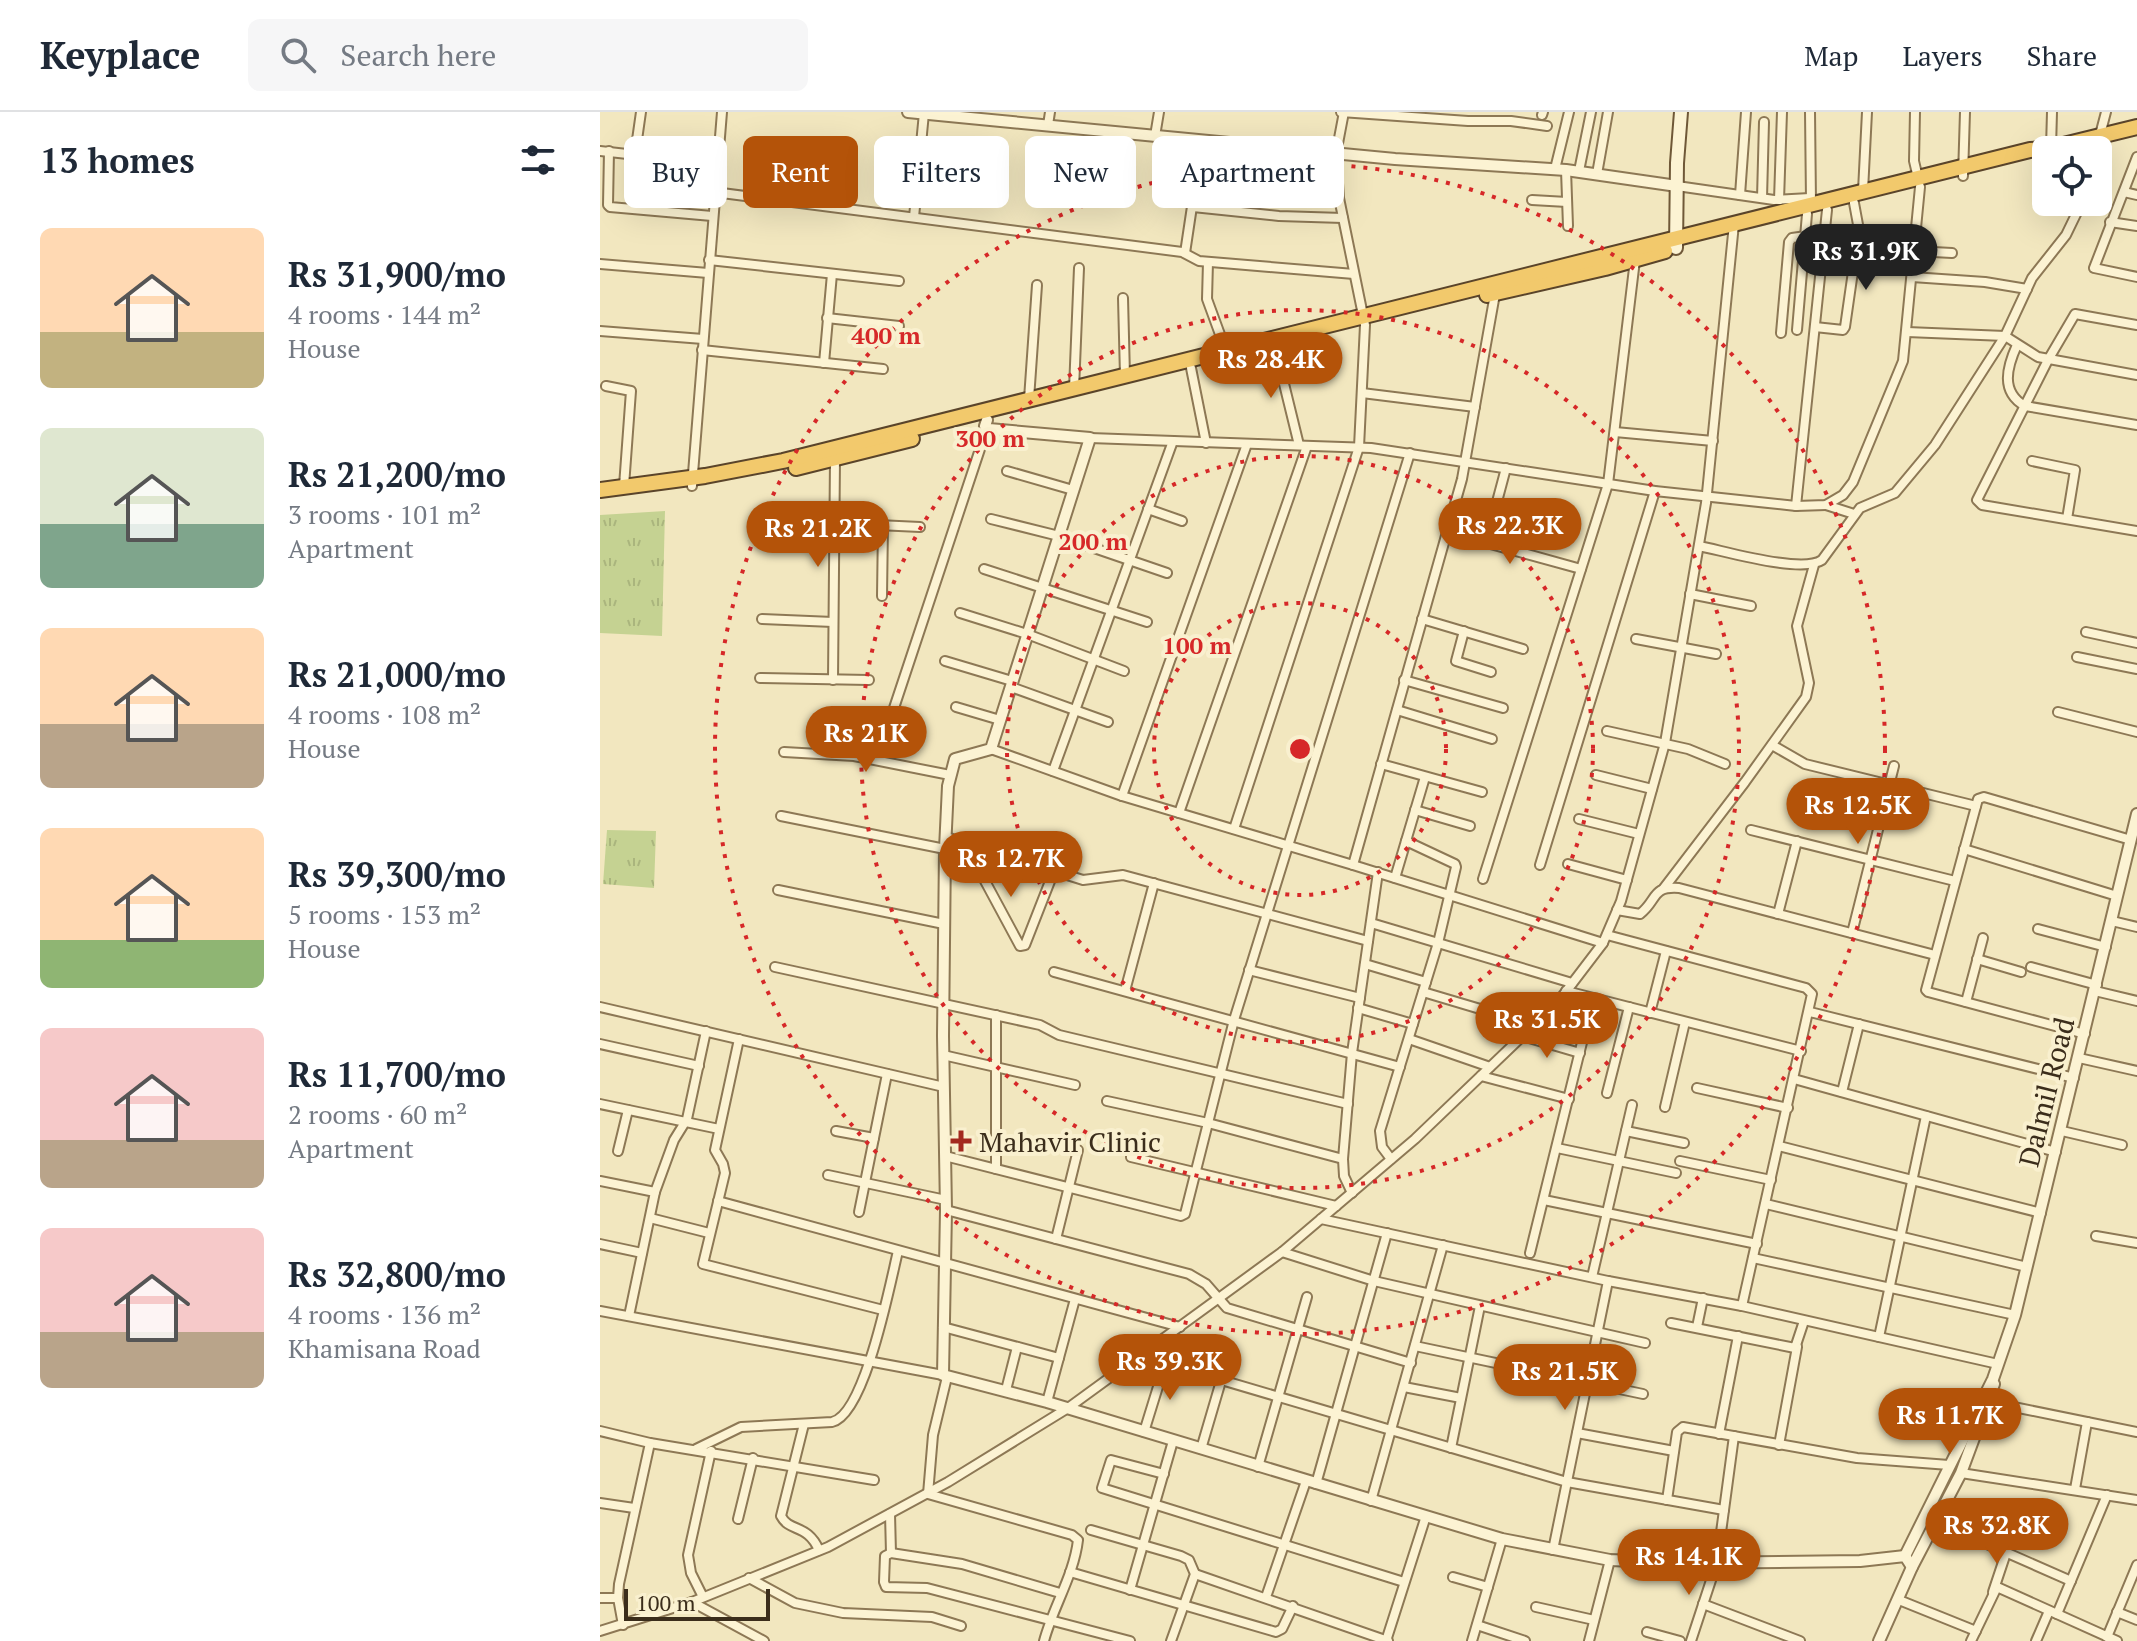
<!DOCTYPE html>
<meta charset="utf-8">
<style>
:root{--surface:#fff;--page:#f6f6f7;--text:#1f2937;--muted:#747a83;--line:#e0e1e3;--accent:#b45309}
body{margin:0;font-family:"PT Serif",serif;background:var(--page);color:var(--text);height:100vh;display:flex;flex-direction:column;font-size:30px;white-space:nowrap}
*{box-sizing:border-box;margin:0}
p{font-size:26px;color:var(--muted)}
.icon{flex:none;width:44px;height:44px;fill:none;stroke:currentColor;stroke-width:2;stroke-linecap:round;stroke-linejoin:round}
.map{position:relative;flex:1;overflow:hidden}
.drawer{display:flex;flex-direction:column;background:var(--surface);width:600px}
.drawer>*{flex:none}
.top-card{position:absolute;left:24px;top:24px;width:760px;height:72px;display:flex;gap:16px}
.fabs{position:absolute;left:1432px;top:24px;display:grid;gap:16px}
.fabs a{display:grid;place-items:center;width:80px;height:80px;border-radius:12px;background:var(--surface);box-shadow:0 8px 32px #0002;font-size:40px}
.scale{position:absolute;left:24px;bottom:20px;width:146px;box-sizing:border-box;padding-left:8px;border:4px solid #3b2d1b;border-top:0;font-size:22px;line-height:28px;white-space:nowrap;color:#3b2d1b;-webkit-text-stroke:6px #f9f0cf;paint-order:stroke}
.price{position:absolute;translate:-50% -68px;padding:0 18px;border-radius:28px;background:var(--accent);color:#fff;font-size:26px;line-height:52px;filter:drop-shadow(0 2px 4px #0008)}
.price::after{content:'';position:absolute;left:50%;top:48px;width:24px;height:18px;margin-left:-12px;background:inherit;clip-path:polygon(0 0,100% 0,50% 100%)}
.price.selected{background:#222;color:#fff}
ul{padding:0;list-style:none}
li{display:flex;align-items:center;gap:24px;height:200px;padding:0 40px}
li span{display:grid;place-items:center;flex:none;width:224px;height:160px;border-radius:12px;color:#555}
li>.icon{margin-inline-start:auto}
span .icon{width:96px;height:96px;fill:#fffc;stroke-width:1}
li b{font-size:34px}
h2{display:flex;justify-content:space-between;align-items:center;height:96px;padding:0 40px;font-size:34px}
.tag{padding:0 28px;border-radius:12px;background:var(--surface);box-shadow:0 8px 32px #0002;font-size:28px;line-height:72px}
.tag.selected{background:var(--accent);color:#fff}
header{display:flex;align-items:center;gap:48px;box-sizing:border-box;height:112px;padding:0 40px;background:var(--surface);border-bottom:2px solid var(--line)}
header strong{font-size:38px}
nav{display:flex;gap:44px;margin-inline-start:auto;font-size:28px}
.search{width:560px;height:72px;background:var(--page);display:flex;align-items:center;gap:20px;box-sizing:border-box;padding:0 28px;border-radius:12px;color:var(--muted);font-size:30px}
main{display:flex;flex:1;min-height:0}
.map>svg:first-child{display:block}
.park{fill:url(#park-tufts)}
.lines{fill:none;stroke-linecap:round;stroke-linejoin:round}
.minor-casing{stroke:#8d7855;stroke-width:12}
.tertiary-casing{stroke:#8d7855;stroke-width:14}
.secondary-casing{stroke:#6f5838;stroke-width:16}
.trunk-casing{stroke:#5a442a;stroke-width:18}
.minor{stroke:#fcf3d3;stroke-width:8}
.tertiary{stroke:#fcf3d3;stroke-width:10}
.secondary{stroke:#fcf3d3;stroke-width:12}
.trunk{stroke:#f2c96c;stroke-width:14}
.ring{fill:none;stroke:#d62828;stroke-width:4;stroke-dasharray:4 8}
.poi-dot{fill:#a3291f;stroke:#f9f0cf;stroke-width:3}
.labels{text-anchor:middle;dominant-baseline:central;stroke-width:8;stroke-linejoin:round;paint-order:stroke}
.street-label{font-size:28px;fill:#3b2d1b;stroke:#f9f0cf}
.poi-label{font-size:28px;fill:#3b2d1b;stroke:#f9f0cf;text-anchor:start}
.centre{fill:#d62828;stroke:#f9f0cf;stroke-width:4}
.ring-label{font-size:24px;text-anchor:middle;font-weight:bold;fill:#d62828;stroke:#f9f0cf;stroke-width:8;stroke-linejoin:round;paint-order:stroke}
</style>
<header>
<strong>Keyplace</strong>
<div class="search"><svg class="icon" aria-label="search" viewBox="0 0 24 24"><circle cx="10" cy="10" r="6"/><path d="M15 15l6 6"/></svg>Search here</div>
<nav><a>Map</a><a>Layers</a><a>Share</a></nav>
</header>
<main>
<section class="drawer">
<h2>13 homes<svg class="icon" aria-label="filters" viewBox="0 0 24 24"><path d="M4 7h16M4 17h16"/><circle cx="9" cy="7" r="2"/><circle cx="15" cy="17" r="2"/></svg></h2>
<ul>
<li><span style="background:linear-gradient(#ffd9b3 65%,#c2b280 0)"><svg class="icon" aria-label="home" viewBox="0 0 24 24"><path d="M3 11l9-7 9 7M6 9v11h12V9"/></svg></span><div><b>Rs 31,900/mo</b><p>4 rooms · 144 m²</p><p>House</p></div></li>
<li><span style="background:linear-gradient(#dfe7d0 60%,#7fa58c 0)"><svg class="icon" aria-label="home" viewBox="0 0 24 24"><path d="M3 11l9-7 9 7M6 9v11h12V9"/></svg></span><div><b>Rs 21,200/mo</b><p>3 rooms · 101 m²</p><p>Apartment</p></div></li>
<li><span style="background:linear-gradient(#ffd9b3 60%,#b9a48a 0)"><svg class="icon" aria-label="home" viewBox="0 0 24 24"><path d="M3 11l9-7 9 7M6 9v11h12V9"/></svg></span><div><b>Rs 21,000/mo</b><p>4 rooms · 108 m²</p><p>House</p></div></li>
<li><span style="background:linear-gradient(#ffd9b3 70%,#8fb573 0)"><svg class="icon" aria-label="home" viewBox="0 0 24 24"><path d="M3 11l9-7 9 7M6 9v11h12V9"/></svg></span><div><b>Rs 39,300/mo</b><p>5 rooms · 153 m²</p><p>House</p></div></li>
<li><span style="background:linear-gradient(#f6c9c9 70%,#b9a48a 0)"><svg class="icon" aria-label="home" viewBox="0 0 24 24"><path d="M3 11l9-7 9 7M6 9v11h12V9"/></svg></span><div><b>Rs 11,700/mo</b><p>2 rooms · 60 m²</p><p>Apartment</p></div></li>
<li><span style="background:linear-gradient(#f6c9c9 65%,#b9a48a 0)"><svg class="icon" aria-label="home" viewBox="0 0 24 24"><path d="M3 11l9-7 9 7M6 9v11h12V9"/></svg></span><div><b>Rs 32,800/mo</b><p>4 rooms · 136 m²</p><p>Khamisana Road</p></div></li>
</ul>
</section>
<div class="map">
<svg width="1537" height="1529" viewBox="0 0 1537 1529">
<defs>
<pattern id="park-tufts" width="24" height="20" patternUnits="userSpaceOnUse" patternTransform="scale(2)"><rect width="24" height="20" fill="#c5d292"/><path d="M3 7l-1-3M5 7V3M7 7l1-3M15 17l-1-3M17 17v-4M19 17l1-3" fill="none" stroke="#aab57d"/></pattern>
</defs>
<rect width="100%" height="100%" fill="#f2e7bf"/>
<g class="park">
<path d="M65 399 62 524 0 521V403Z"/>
<path d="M7 718 56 719 54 776 3 772Z"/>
</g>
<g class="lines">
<g class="minor-casing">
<g id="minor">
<path d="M741 0 868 9H911L947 14"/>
<path d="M1210 0 1211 89"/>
<path d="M1315 0 1314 49 1318 66"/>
<path d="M942 3 943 0"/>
<path d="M448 13 450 0"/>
<path d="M555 24 559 0"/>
<path d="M1451 36 1452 0"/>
<path d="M1496 38 1506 0"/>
<path d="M0 39 117 52"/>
<path d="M9 39 8 93 10 95 112 104"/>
<path d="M35 42 41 0"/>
<path d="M1537 45 1494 156 1537 165"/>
<path d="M955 57 969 0"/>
<path d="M966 58 968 114"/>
<path d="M979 59 991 0"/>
<path d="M997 62 1008 0"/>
<path d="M1363 64 1365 0"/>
<path d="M1077 74 1174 88 1210 86"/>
<path d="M1263 79 1267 0"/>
<path d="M114 80 582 140 599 149 754 162"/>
<path d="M1524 80 1537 83"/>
<path d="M1140 83 1146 0"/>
<path d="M1162 86 1164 10"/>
<path d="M932 88 967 90"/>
<path d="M1179 88 1182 0"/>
<path d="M593 95 679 104 743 106"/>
<path d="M314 105 324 1"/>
<path d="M1510 110 1537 114"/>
<path d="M1314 139 1352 141"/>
<path d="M585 141 602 28"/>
<path d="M109 148 299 169"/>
<path d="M608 150 607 187 629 247"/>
<path d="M0 152 108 161"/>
<path d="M1312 165 1385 170 1427 177"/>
<path d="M523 186 525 264"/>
<path d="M227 206 299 214"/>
<path d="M1537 213 1475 202 1448 248 1377 388 1382 393 1537 419"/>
<path d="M1215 215 1243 218 1245 215 1259 118 1254 91"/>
<path d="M1197 218 1207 102"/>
<path d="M0 219 103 227"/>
<path d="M1307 220 1405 224 1438 245 1537 263"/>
<path d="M1181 221 1189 130 1192 126 1206 124"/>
<path d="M1417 233C1407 255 1400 280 1425 294L1537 313"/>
<path d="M675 235 699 333"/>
<path d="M102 238 283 257"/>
<path d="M224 251 232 162"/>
<path d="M591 256 606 331"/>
<path d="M6 274 31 279 24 374"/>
<path d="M474 277 479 156"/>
<path d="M762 281 875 295"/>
<path d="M429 287 437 173"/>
<path d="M1015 320 1113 329"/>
<path d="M490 326 771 336 1055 379 1196 394 1226 393 1243 383 1253 370 1303 249 1320 75"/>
<path d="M1432 349 1475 358 1467 407"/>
<path d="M407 359 473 378"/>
<path d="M92 374 122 0"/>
<path d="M1226 393 1254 402"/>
<path d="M1196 394 1227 98"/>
<path d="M548 397 582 409"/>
<path d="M894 401 906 356"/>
<path d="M391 407 459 424 567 461"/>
<path d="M235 411 320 415"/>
<path d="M847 420 981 457"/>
<path d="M1099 434C1125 439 1202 462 1222 448L1260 396 1295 381 1335 333 1405 224 1432 166 1466 123 1482 90"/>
<path d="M384 457 547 510"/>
<path d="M1090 482 1151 494"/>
<path d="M282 484 283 413"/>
<path d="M360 501 427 522 524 559"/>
<path d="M162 507 233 510"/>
<path d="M822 507 923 537"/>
<path d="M864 519 856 549 891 560"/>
<path d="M1486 520 1537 531"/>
<path d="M1036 527 1116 542"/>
<path d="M1477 545 1537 557"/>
<path d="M345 549 412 569"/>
<path d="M160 566 269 568"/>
<path d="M233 568 235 347"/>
<path d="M804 568 903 596"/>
<path d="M411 575 508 610"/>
<path d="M356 595 400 608"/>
<path d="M294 596 387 316"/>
<path d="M797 598 892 627"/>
<path d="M1458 600 1537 620"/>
<path d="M1007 619 1088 637 1125 652"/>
<path d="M1172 633 1205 652 1376 694"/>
<path d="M391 637 522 684 753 753 862 367 895 182"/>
<path d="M184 640 254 644 350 663"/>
<path d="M781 652 882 680"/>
<path d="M453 659 573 329"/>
<path d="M996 663 1052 677"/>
<path d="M522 684 647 332"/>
<path d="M815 698 870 714"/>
<path d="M579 701 707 334"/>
<path d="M181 704 345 737"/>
<path d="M979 707 1039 722"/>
<path d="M634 717 759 335 765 213 739 86 736 42 744 0"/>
<path d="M1151 718 1355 769"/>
<path d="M346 725 483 768 523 763 768 829"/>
<path d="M364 730 420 834 425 833 454 759"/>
<path d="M1364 737 1517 784"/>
<path d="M968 752 1027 768"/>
<path d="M753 753 1003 831"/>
<path d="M940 753 1055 379"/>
<path d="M795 766 825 665"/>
<path d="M883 767 1008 372 1035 148"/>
<path d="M1064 776 1145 670 1206 585 1209 571 1197 514 1214 453"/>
<path d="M178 778 344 812"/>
<path d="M1017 798 1040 802C1058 788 1051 774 1079 776L1335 843"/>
<path d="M1178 802 1197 729"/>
<path d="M1512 809 1537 815"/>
<path d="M771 811 972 871"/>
<path d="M1438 817 1506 835"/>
<path d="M1252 821 1294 654"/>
<path d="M1007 823 1206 876 1212 882 1142 1194"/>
<path d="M1377 847 1421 860"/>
<path d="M765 852 826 870"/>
<path d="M175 855 440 913 459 923 748 992"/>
<path d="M1431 855 1497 873"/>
<path d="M649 858 760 886"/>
<path d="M454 860 800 955"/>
<path d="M525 879 554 771"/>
<path d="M966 879 1201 939"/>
<path d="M1495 879 1537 889"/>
<path d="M823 880 934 913"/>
<path d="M1366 890 1383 826"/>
<path d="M0 895 344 975"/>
<path d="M758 896 813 912"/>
<path d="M1210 900 1474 966"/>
<path d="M1050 901 1066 839"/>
<path d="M1485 922 1328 880 1326 878 1378 687 1384 685 1531 728"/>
<path d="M922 924 980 941"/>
<path d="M139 927 115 1038 123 1052 125 1061 103 1152 283 1198"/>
<path d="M809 927 890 955"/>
<path d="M0 932 99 954"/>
<path d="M343 943 475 973"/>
<path d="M1479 946 1537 959"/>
<path d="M881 964 969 987"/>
<path d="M1194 967 1456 1040"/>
<path d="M1097 976 1188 996"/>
<path d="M1242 980 1259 912"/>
<path d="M1007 981 1029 895"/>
<path d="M507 989 608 1011 743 1047"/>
<path d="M0 992 119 1017"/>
<path d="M1065 995 1085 910"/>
<path d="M236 1019 274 1026"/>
<path d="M1026 1019 1084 1031"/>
<path d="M1462 1019 1522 1033"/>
<path d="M1179 1034 1441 1101"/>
<path d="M957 1036 1076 1061"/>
<path d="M18 1039 28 998"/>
<path d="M345 1044 581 1104 585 1102 634 908 810 341"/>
<path d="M531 1045 736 1094"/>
<path d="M791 1047 782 1035 780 1019 838 831 856 755 855 752 806 729"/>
<path d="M1080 1049 1171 1068"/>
<path d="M396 1057V903"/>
<path d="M228 1063 346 1088"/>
<path d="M0 1069 55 1080"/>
<path d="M752 1081 744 1064 743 1047 752 941 778 760"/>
<path d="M944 1088 1157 1132"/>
<path d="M118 1089 580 1215"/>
<path d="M1166 1092 1427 1155"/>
<path d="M346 1098 589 1162 606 1172 627 1196 811 1251"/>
<path d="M259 1100 287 962"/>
<path d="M50 1106 109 1121"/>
<path d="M721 1107 1008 1169 1142 1194 1398 1252"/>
<path d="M1496 1124 1537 1131"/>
<path d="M456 1127 478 1038"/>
<path d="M0 1132 42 1141"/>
<path d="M682 1140 774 1169 1045 1231"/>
<path d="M930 1141 993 886"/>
<path d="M1153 1146 1415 1203"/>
<path d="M992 1165 1032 993"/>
<path d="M0 1199 343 1263"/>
<path d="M29 1204 55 1080 74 1028 87 1007 106 919"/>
<path d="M1071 1211 1195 1236 1204 1209"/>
<path d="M343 1215 459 1246"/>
<path d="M1097 1215 1103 1186"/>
<path d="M1279 1225 1326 1004"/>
<path d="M815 1234 1043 1282"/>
<path d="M540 1244 967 1370 1124 1398"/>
<path d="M347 1265 333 1323 328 1382 472 1423 478 1428C474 1463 453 1495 444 1529"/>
<path d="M804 1275 861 1286"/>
<path d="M406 1278 417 1235"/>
<path d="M447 1290 475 1187"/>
<path d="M1389 1290 1537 1320"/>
<path d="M204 1312 181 1404C190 1421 207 1411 219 1438"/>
<path d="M0 1319 50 1331 274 1368"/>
<path d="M544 1320 565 1252"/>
<path d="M977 1321 1074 1339"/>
<path d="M1119 1322 1138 1224"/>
<path d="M1179 1333 1197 1235"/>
<path d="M851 1336 880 1194"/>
<path d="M96 1337 141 1315 232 1310C265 1303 290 1172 298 1139"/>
<path d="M601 1337 621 1269"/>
<path d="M658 1355 707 1185"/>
<path d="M1361 1361 1537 1388"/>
<path d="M564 1362 511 1348 502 1376 804 1470"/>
<path d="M716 1372 787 1121"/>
<path d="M1475 1377 1487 1310"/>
<path d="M1067 1388 1077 1320 1083 1315 1257 1346 1349 1353"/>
<path d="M771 1389 843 1133"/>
<path d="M0 1391 34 1396"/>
<path d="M290 1402 291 1441"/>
<path d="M138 1407 153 1346"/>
<path d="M1337 1410 1471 1469"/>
<path d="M491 1418 581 1444 589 1448 595 1462 571 1529"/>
<path d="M953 1438 1008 1169"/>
<path d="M470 1460 676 1520 682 1517 693 1494"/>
<path d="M595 1462 788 1529"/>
<path d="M853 1465 888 1475"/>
<path d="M149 1466 195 1491 243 1501 332 1505 361 1514"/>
<path d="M530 1478 573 1329"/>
<path d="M1393 1480 1406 1441"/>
<path d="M460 1481 362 1452 291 1441 285 1444 284 1470 286 1475 327 1476 530 1529"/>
<path d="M103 1485 91 1461 88 1443 111 1339"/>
<path d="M666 1485 706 1369"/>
<path d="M0 1486H18"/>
<path d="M1299 1488 1376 1519"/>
<path d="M92 1490 164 1529"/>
<path d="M1103 1492 1200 1529"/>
<path d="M936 1495 994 1508"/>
<path d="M1517 1500 1537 1508"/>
<path d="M1457 1502 1507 1383"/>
<path d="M23 1513 18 1486 19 1472 50 1331"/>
<path d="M877 1513 925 1529"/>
<path d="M0 1519 92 1490 228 1435 348 1370 468 1296 682 1140 815 1027 958 890 1003 831 1021 789 1065 631 1106 391 1134 112"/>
<path d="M1047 1520 1080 1529"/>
<path d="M1507 1525 1537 1453"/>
<path d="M786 1529 826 1404"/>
<path d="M872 1529 902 1427"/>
<path d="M989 1529 1010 1448"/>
<path d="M1091 1529 1117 1450 1134 1324"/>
<path d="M1371 1529 1397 1475 1517 1529"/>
<path d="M1436 1529 1449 1499"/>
</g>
</g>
<g class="tertiary-casing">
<g id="tertiary">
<path d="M308 0 795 47 966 58 1077 74"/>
<path d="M387 308 385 314 389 317 490 326 391 637 355 647 348 674 345 737 343 924 346 1098 343 1263 447 1290 902 1427 1010 1448 1084 1451 1260 1449 1305 1444 1312 1455"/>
<path d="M1305 1444 1393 1267 1415 1203 1537 702"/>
<path d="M1279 1529 1312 1455 1361 1361 1394 1272"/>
</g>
</g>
<g class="secondary-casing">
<path id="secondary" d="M1076 136 1077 51 1081 0"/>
</g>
<g class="trunk-casing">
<g id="trunk">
<path d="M887 183 1005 156 1065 139"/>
<path d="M196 356 312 327"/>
<path d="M0 378 105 364 183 349 1430 38 1447 37 1537 15"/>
</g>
</g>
<use href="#minor" class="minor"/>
<use href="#tertiary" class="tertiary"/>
<use href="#secondary" class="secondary"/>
<use href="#trunk" class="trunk"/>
</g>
<g class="ring">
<circle cx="700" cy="637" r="146"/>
<circle cx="700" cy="637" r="293"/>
<circle cx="700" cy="637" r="439"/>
<circle cx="700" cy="637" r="585"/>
</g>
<path class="poi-dot" d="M357 1017h8v8h8v8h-8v8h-8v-8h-8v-8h8z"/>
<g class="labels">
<g class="street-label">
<text transform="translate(1446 980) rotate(-76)">Dalmil Road</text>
</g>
<g class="poi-label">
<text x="379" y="1029">Mahavir Clinic</text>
</g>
</g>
<circle cx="700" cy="637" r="12" class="centre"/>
<g class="ring-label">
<text x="286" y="232">400 m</text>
<text x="390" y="335">300 m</text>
<text x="493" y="438">200 m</text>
<text x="597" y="542">100 m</text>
</g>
</svg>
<div class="fabs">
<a><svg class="icon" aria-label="locate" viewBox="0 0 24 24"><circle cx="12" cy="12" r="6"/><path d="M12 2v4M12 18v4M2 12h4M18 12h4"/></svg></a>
</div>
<div class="scale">100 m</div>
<b class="price selected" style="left:1266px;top:180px">Rs 31.9K</b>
<b class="price" style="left:671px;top:288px">Rs 28.4K</b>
<b class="price" style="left:910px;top:454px">Rs 22.3K</b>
<b class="price" style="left:218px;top:457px">Rs 21.2K</b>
<b class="price" style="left:266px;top:662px">Rs 21K</b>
<b class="price" style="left:1258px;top:734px">Rs 12.5K</b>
<b class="price" style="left:411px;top:787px">Rs 12.7K</b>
<b class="price" style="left:947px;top:948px">Rs 31.5K</b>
<b class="price" style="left:570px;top:1290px">Rs 39.3K</b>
<b class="price" style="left:965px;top:1300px">Rs 21.5K</b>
<b class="price" style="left:1350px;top:1344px">Rs 11.7K</b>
<b class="price" style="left:1397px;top:1454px">Rs 32.8K</b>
<b class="price" style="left:1089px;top:1485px">Rs 14.1K</b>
<div class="top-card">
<a class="tag">Buy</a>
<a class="tag selected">Rent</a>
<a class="tag">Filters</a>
<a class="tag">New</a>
<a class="tag">Apartment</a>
</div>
</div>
</main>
